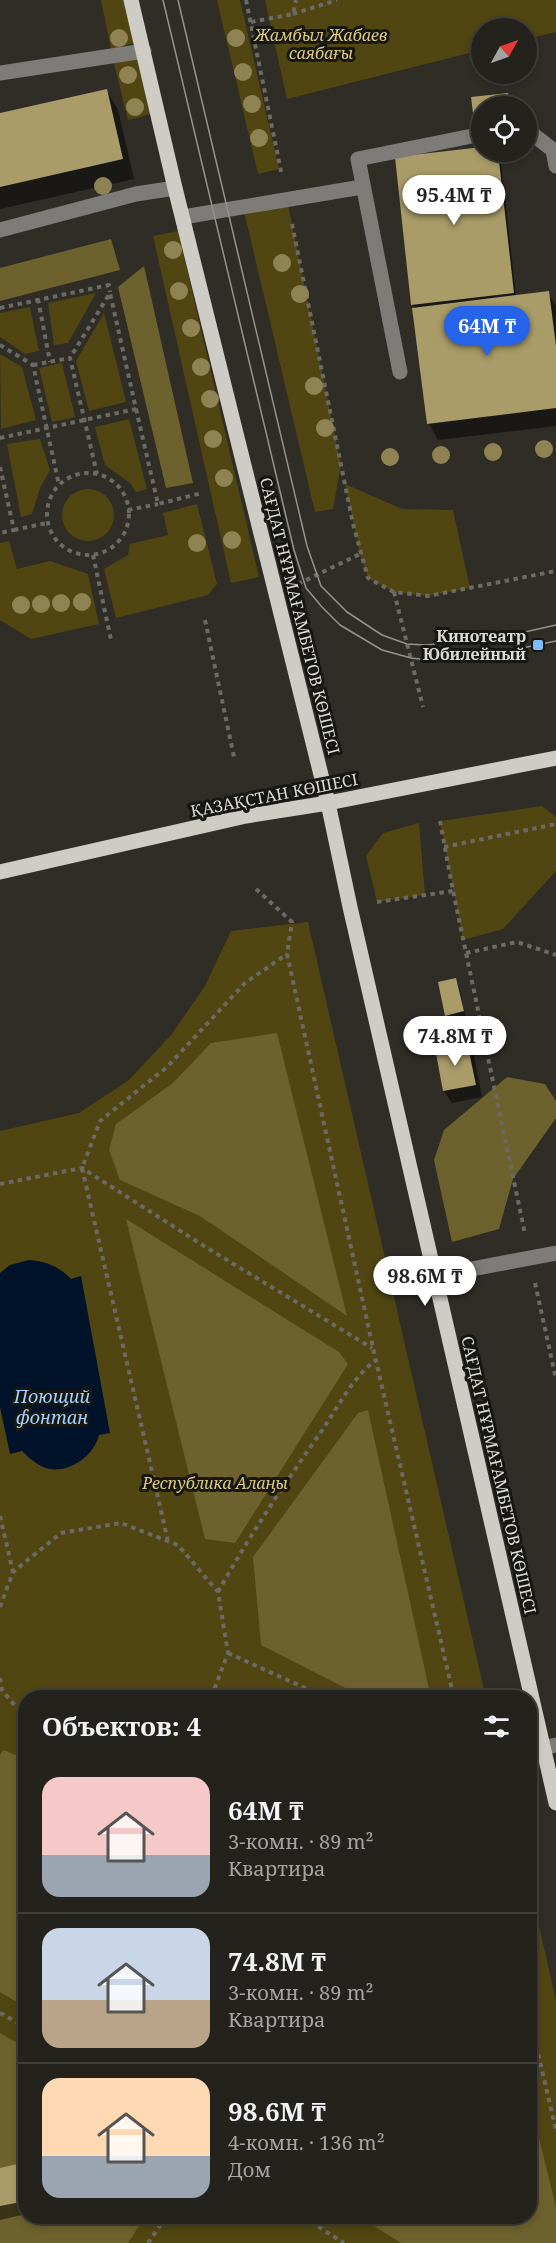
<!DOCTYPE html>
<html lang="ru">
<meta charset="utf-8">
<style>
:root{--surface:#23221c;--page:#2b2a25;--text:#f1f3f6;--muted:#a3a4a3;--line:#403f3b;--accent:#2563eb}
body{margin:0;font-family:"Noto Serif",serif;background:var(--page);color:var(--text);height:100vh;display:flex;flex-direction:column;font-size:22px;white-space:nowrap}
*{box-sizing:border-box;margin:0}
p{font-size:20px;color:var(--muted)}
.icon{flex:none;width:33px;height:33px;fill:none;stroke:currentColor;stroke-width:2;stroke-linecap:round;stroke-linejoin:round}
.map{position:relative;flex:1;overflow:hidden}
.side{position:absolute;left:18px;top:1690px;width:519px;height:534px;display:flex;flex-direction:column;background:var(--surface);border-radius:24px;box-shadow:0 3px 9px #0003,0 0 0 2px var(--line)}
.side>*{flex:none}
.needle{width:39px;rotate:50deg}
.fabs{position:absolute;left:471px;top:18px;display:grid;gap:12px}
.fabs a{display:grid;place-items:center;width:66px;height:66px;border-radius:50%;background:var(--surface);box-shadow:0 3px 9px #0003,0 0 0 2px var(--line);font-size:30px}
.price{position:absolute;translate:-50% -51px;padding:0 14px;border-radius:21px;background:#fff;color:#222;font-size:20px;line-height:39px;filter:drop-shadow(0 2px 3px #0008)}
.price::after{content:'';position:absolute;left:50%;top:36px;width:18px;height:14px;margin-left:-9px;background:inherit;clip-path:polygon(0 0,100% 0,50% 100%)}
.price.selected{background:var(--accent);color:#fff}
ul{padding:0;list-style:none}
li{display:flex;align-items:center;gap:18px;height:150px;padding:0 24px}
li+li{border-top:2px solid var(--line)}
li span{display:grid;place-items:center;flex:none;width:168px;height:120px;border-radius:18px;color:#555}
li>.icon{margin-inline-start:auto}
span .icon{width:72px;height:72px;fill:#fffc;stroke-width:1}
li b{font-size:26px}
h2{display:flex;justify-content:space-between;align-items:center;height:72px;padding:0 24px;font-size:26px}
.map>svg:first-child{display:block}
.green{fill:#514612}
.forest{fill:#6d612d}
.water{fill:#00132a}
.shadow{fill:#0007}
.building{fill:#a99c68}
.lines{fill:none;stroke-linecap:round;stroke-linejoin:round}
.path{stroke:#6c6a64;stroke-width:4;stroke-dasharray:4.5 4.5;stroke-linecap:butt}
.minor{stroke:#7d7c79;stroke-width:15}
.major{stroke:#ceccc5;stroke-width:15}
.tram{stroke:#94938e;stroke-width:1.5}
.tree{fill:#8f8354}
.poi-dot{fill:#7ebef9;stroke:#161612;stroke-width:2}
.labels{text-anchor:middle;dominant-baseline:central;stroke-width:6;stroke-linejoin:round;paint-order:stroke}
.park-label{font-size:16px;font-style:italic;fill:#ddc97a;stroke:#161612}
.street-label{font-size:16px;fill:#dcdbd7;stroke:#161612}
.poi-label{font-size:16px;font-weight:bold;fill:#dcdbd7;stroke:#161612;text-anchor:end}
.water-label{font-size:18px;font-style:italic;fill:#a1d1ff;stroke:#161612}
</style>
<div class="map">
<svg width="556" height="2243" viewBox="0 0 556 2243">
<rect width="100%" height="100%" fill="#2f2d26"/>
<g class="green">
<path d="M101 0H125L135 43 111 49Z"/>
<path d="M217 0H240L279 169 258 174Z"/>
<path d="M265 0H556V32L527 39 526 28H482L481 50 287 99Z"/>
<path d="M139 58 151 114 128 120 114 63Z"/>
<path d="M287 200 341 465 333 509 315 512 243 207Z"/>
<path d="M178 231 259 577 231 583 153 236Z"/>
<path d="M96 293 68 343 54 345 48 303Z"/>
<path d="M30 307 39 351 25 354 0 337V313Z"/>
<path d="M104 313 126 402 89 411 76 361Z"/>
<path d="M0 354 22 367 36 420 1 429Z"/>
<path d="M62 363 75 417 52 422 39 368Z"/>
<path d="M129 419 147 489 136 492 130 483 105 465 95 427Z"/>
<path d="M40 439 50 470 40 488 32 514 21 517 7 444Z"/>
<path d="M345 484 402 509 453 510 470 588 428 596 394 592 368 578 360 554Z"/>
<circle cx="88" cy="515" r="26"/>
<path d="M197 504 217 584 208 595 116 618 104 569 128 555 130 544 168 535 163 513Z"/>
<path d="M9 541 17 569 50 561 88 574 99 624 31 639 0 620V543Z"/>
<path d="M542 806 556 817V871L503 929 463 940 440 821Z"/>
<path d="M419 823 425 895 377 902 366 856 383 833Z"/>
<path d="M308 922 486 1698H26V2217H530V1886L556 2001V2243H0V1131L79 1113 129 1080 171 1035 205 986 231 931Z"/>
</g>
<g class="forest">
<path d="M111 239 120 270 0 301V268Z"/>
<path d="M144 266 193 483 166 488 118 287Z"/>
<path d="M277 1033 347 1316 200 1216 120 1180 109 1150 116 1124 173 1083 211 1043Z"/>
<path d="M507 1077 545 1084 556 1101V1118L513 1179 499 1229 452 1242 434 1160 444 1130Z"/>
<path d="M126 1219 339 1352 348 1364 235 1543 205 1539Z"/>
<path d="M368 1410 431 1698H365L261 1645 253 1557 358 1413Z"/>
<path d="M3 1750 21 1757 25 1775V2007L0 1992V1755Z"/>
<path d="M0 2033 25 2047 26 2217H145L128 2243H0Z"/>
<path d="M530 2102 556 2207V2243H401L360 2217H530Z"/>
</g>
<path class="water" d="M29 1260C46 1261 60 1267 71 1279L81 1276 110 1433 99 1435C94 1456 68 1475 46 1468 37 1465 29 1458 22 1451L10 1454 0 1407V1273L10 1265Z"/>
<g class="shadow">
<path d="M106 90 118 110 134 179 0 209V115Z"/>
<path d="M507 95 511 106H482L473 99Z"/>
<path d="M482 152H499L500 153 516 296 548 293 556 306V426L438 440 429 424 415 309 413 304Z"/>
<path d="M455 980 459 986 466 1018 450 1021 447 1015Z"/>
<path d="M467 1043 474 1056 482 1097 452 1103 444 1091Z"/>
<path d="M26 2163V2214L0 2220V2170Z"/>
</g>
<g class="building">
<path d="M107 89 123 159 0 187V113Z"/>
<path d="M508 93 509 106H482V129L475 130 471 97Z"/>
<path d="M482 147V152H498L514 293 411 305 395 157Z"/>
<path d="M549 291 556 346V408L427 424 412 308Z"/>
<path d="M456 978 464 1011 445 1016 438 982Z"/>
<path d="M467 1042 476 1085 443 1091 435 1048Z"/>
<path d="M26 2162V2201L0 2206V2168Z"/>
</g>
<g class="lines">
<g class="path">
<path d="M246 0 282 176"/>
<path d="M293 14 337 0"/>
<path d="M251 22 293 14 296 0"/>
<path d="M292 224 353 524 368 578 394 592 428 596 556 571"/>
<path d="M38 299 50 362"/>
<path d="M0 308 109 285 110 292"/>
<path d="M0 345 33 365 59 485"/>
<path d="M33 365 70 358 97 474"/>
<path d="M136 409 158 504 202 493"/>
<path d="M0 438 136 409 110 293 70 358"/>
<path d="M0 467 14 530 0 533"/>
<circle cx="88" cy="514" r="41"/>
<path d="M128 510 158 504"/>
<path d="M14 530 47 523"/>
<path d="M93 555 111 640"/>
<path d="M298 584 360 554"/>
<path d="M394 592 423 707"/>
<path d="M205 620 234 757"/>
<path d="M440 821 453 891 525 1234"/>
<path d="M444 847 556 824"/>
<path d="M256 889 292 922 287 954 373 1348 454 1698"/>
<path d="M377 902 453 891"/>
<path d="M466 953 517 942 556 955"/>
<path d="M0 1184 82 1168 204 1246 372 1348"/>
<path d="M535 1283 556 1379"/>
<path d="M0 1516 13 1572"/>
<path d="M168 1541 82 1168 100 1121 167 1067 245 983 287 954"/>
<path d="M218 1592C249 1536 286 1482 323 1429 339 1405 353 1377 376 1360"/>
<path d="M0 1607 13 1572 61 1533 121 1523 178 1545 218 1592 228 1653 211 1698"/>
<path d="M228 1653 327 1698"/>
<path d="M0 1678 2 1690 26 1719"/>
<path d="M0 2013 26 2027"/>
<path d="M530 2019 556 2130"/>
<path d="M303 2217 344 2243"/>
<path d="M148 2243 166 2217"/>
</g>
<g class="minor">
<path d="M0 73 144 51"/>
<path d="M526 129 553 150 556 166"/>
<path d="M183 217 362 187"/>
<path d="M0 230 136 194 175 188"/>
<path d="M400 372 358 159 482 134"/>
<path d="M435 1276 556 1253"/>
<path d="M543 1748 556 1745"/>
</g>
<g class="major">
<path d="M131 0 175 188 328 803 350 907 556 1803"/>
<path d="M0 872 246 816 328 803 556 758"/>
</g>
<g class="tram">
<path d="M163 0 294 550 306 588 322 607 340 625 382 650 411 658 429 660 493 654 556 641"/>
<path d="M178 0 307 546 321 586 347 612 382 635 407 644 426 645 489 640 556 625"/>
</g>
</g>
<g class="tree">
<circle cx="119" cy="38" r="9"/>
<circle cx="236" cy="38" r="9"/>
<circle cx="243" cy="72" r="9"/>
<circle cx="128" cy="75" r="9"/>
<circle cx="252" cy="104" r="9"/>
<circle cx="135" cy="107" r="9"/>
<circle cx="259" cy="138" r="9"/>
<circle cx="103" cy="186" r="9"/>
<circle cx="173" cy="250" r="9"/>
<circle cx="282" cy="263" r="9"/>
<circle cx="179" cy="291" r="9"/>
<circle cx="300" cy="294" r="9"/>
<circle cx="191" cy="328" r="9"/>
<circle cx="201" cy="367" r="9"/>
<circle cx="314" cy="386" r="9"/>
<circle cx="210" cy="399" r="9"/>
<circle cx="325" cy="428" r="9"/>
<circle cx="213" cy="439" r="9"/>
<circle cx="544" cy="449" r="9"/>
<circle cx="493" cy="452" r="9"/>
<circle cx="441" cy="455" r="9"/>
<circle cx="390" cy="457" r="9"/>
<circle cx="224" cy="478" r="9"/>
<circle cx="232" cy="540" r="9"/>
<circle cx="197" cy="543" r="9"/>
<circle cx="82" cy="602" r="9"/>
<circle cx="61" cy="603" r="9"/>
<circle cx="41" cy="604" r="9"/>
<circle cx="21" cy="605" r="9"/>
</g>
<rect class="poi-dot" x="532" y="639" width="12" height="12" rx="3"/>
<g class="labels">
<g class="park-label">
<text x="321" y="35">Жамбыл Жабаев<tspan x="321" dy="18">саябағы</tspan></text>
<text x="215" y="1483">Республика Алаңы</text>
</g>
<g class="street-label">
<text transform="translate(300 616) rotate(76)">САҒДАТ НҰРМАҒАМБЕТОВ КӨШЕСІ</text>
<text transform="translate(274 795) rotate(-11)">ҚАЗАҚСТАН КӨШЕСІ</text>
<text transform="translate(499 1475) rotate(77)">САҒДАТ НҰРМАҒАМБЕТОВ КӨШЕСІ</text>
</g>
<g class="poi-label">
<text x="526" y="636">Кинотеатр<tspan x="526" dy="18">Юбилейный</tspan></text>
</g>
<g class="water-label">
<text x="52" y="1396">Поющий<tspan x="52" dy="21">фонтан</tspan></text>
</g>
</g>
</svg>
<div class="fabs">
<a><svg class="needle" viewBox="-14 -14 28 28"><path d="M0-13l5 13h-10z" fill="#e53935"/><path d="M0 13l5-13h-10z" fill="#a3a4a3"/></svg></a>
<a><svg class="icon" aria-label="locate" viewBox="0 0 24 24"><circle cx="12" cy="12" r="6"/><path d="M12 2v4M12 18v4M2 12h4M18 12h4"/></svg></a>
</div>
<b class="price" style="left:454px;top:226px">95.4M ₸</b>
<b class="price selected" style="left:487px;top:357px">64M ₸</b>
<b class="price" style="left:455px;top:1067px">74.8M ₸</b>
<b class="price" style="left:425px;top:1307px">98.6M ₸</b>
<section class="side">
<h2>Объектов: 4<svg class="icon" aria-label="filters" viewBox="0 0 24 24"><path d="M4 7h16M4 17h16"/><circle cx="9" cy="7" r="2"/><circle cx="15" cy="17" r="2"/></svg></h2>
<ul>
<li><span style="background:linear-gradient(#f6c9c9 65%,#9aa5b1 0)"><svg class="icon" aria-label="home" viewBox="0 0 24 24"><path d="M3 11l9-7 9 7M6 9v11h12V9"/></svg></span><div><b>64M ₸</b><p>3-комн. · 89 m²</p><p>Квартира</p></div></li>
<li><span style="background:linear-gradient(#c9d6e8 60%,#b9a48a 0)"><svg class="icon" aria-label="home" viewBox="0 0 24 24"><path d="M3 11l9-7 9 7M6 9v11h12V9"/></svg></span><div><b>74.8M ₸</b><p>3-комн. · 89 m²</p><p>Квартира</p></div></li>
<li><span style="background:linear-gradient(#ffd9b3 65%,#9aa5b1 0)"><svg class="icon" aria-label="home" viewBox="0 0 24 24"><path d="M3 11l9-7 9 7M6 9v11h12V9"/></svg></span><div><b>98.6M ₸</b><p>4-комн. · 136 m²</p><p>Дом</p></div></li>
</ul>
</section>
</div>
